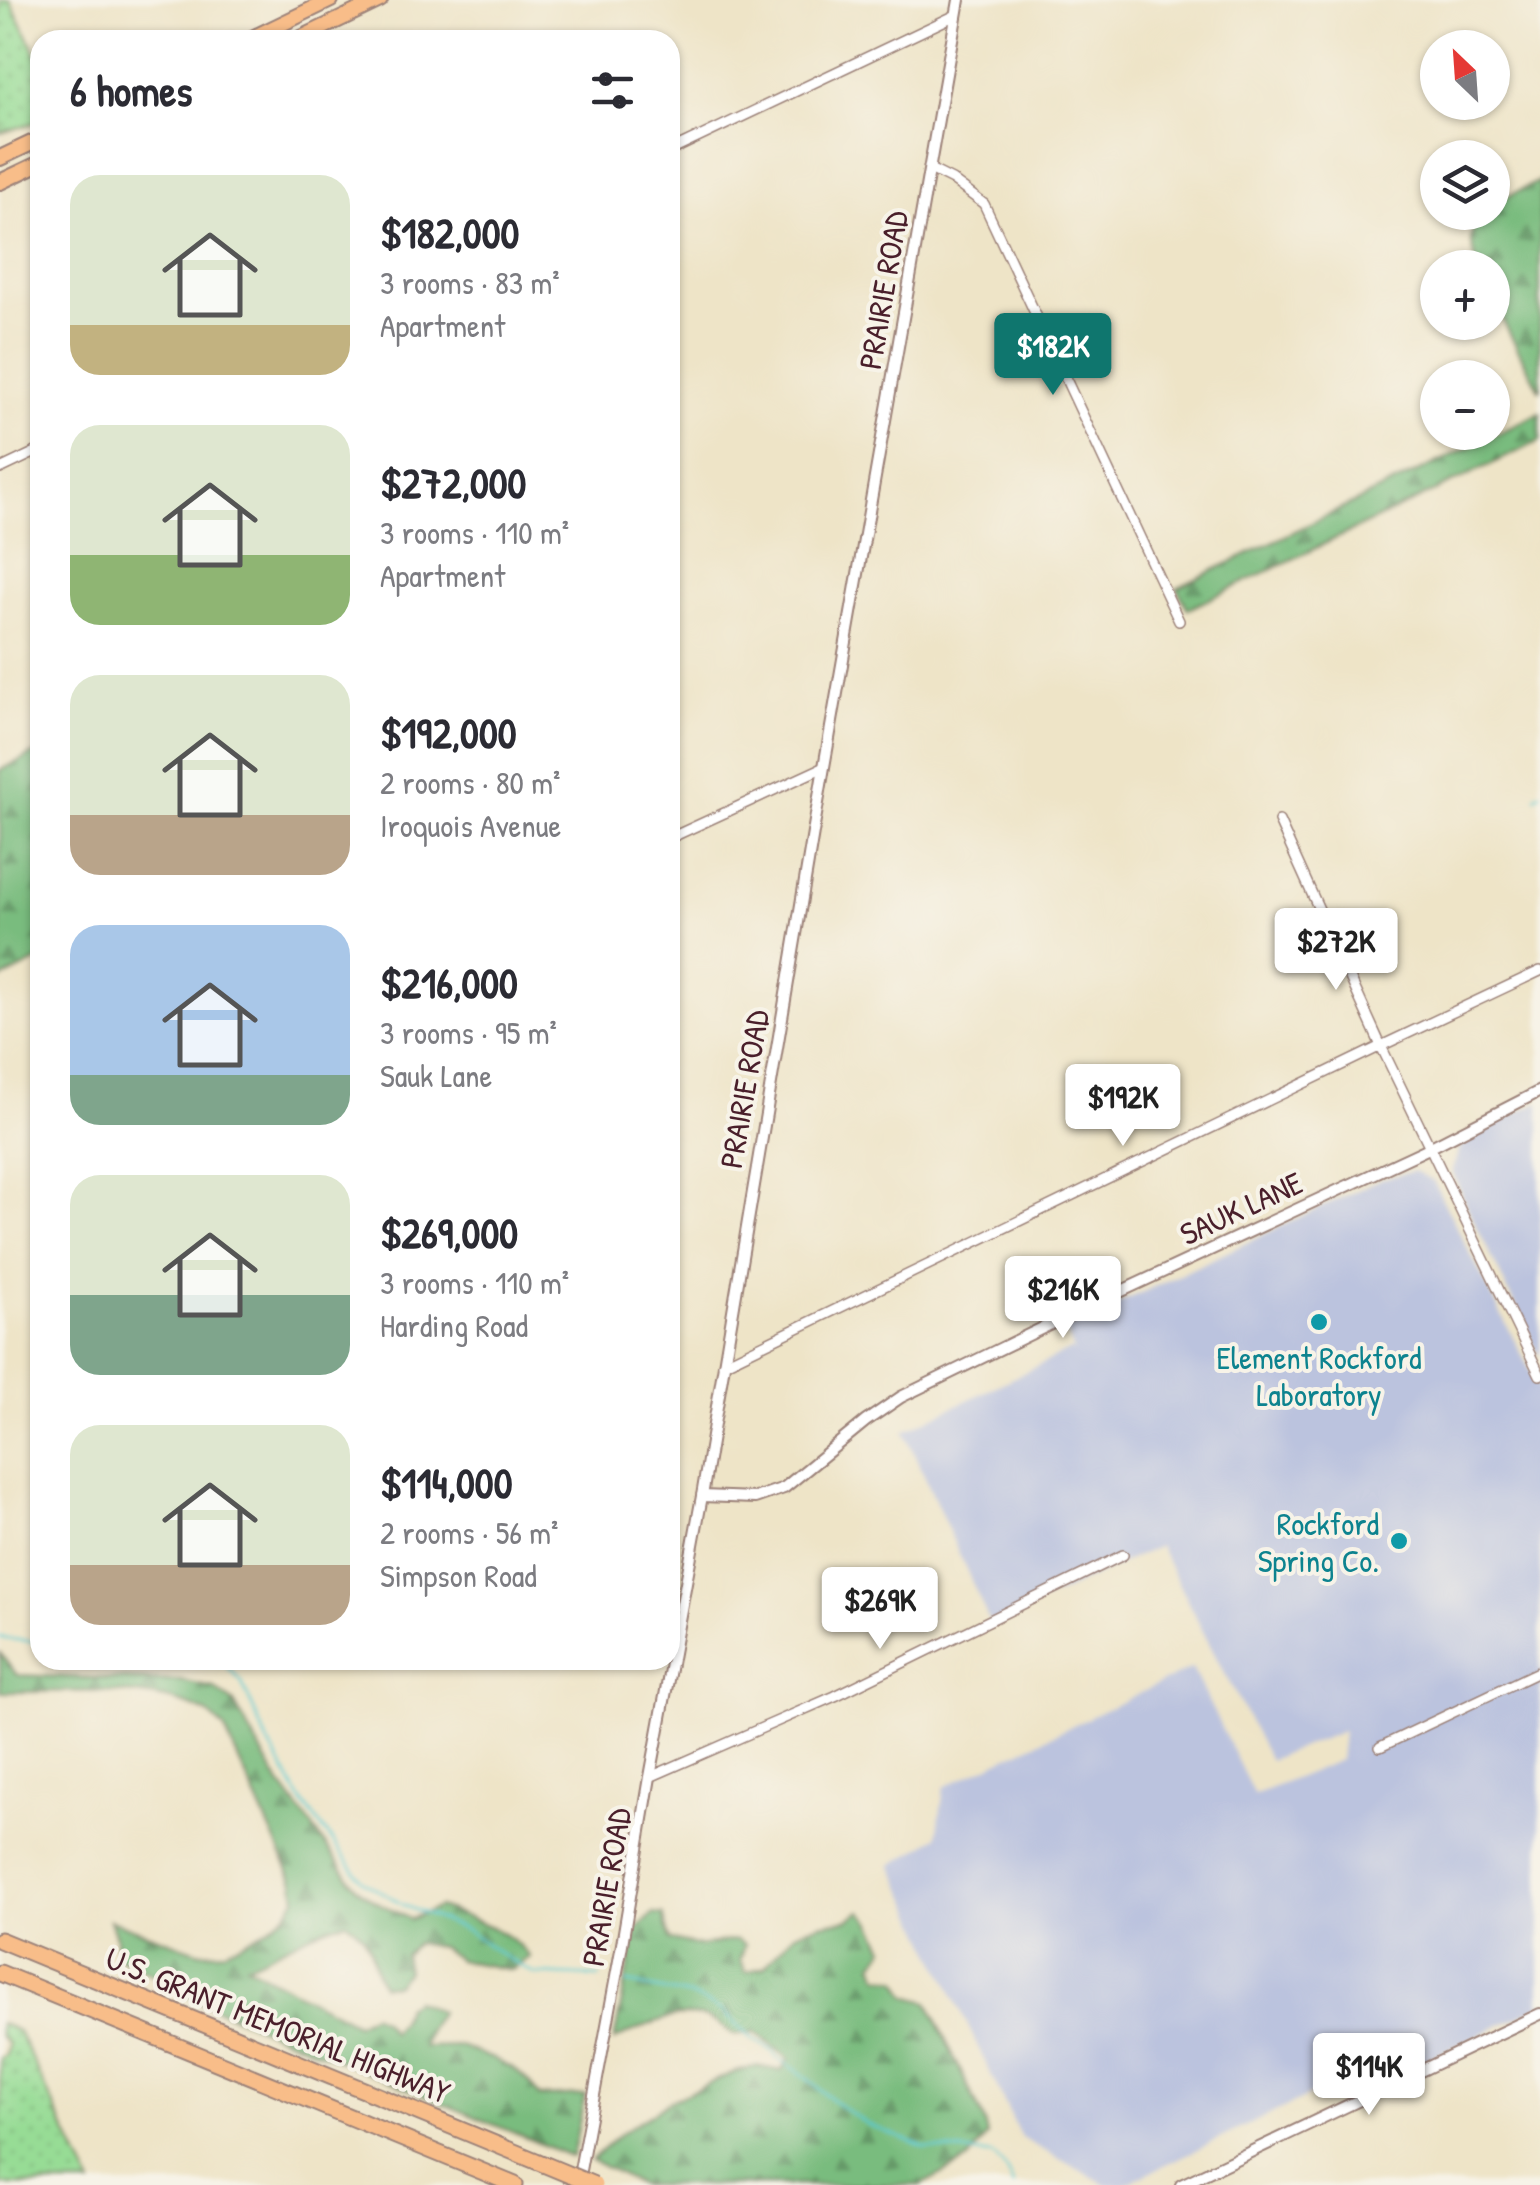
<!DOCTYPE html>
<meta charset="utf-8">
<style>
:root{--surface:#fff;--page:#f2f2f3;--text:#2b2b33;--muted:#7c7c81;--accent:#0f766e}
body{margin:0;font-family:"Patrick Hand",sans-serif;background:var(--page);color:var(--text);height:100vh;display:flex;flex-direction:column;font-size:38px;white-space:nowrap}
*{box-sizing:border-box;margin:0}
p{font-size:32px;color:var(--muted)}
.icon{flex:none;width:55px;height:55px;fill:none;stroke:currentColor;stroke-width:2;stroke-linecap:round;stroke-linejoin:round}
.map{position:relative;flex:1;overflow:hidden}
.details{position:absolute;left:30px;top:30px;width:650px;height:1640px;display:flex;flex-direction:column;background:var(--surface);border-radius:30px;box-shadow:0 2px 8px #0004}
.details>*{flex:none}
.needle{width:65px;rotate:335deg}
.controls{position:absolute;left:1420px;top:30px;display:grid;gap:20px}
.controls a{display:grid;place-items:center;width:90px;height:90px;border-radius:50%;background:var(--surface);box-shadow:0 2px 8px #0004;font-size:50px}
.price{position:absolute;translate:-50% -85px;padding:0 22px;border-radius:10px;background:#fff;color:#222;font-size:32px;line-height:65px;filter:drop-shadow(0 2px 5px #0008)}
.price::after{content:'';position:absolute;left:50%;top:60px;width:30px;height:22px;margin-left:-15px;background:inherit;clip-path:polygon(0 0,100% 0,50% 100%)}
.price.on{background:var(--accent);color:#fff}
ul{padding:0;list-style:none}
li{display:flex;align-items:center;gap:30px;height:250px;padding:0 40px}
li span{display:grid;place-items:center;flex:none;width:280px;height:200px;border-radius:30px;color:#555}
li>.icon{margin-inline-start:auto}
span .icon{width:120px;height:120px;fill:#fffc;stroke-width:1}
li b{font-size:42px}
h2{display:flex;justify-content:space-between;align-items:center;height:120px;padding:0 40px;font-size:42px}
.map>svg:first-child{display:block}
.industrial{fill:#bbc3de}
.grass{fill:url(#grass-dots);stroke:#707e60;stroke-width:2.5}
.forest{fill:url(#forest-firs);stroke:#626e54;stroke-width:2.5}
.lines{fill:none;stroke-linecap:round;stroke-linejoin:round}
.stream{stroke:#5ccad0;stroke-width:2.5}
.minor-casing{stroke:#9c8279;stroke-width:12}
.tertiary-casing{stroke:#9c8279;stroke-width:14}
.primary-casing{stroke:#9c8279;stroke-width:18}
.motorway-casing{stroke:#9c8279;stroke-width:19}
.minor{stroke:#fff;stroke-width:9}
.tertiary{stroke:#fff;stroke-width:10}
.primary{stroke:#f8bd89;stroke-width:14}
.motorway{stroke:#f8bd89;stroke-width:15}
.motorway-bridge-casing{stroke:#9c8279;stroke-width:19;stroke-linecap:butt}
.motorway-bridge{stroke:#f8bd89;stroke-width:15}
.culture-dot{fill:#0f9aa8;stroke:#f7f3e8;stroke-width:4}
.labels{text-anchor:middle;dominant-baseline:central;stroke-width:8;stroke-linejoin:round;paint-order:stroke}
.street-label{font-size:32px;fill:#4a1f2b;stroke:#f7f3e8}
.culture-label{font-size:32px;fill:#0d838f;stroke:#f7f3e8}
</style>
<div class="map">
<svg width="1540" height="2185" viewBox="0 0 1540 2185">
<defs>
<pattern id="grass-dots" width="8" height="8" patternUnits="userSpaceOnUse" patternTransform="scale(2.5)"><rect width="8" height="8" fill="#97dc95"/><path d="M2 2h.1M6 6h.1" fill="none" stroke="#84bc81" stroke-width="1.8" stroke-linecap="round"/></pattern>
<pattern id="forest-firs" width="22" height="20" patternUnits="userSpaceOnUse" patternTransform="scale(2.5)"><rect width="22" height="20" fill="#79bc7e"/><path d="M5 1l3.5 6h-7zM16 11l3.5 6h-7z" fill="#659867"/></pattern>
</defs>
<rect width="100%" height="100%" fill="#f7f3e8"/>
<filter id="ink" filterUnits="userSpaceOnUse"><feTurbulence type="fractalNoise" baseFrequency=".01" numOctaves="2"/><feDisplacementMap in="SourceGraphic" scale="20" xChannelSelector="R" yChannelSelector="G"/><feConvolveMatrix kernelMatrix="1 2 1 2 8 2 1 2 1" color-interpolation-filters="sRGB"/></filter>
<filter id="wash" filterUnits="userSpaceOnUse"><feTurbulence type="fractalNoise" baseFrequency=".0048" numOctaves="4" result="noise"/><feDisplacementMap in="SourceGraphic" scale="40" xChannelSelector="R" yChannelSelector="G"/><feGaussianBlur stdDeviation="2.25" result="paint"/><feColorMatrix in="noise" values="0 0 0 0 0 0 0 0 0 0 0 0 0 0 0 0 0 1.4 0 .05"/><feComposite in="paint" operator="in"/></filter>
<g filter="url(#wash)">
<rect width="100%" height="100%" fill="#eee4c7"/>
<g class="industrial">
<path d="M1540 1102V1357L1463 1198 1452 1170 1460 1148 1473 1132Z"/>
<path d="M1415 1171 1433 1181 1540 1390V2006L1389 2078 1381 2061 1123 2185H1107L1021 2138 892 1865 937 1837 944 1787 1192 1668 1254 1795 1340 1760 1343 1731 1269 1760 1159 1546 991 1625 904 1431 1072 1349 1075 1353 1065 1329 1381 1179Z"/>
</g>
<g class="grass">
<path d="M0 0H10L40 61V121L0 133Z"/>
<path d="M0 2023 18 2031 92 2185H0V2058L6 2055 8 2044 0 2036Z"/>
</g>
<g class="forest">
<path d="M1540 181V391L1493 302 1492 268 1477 267 1471 239 1476 213 1492 212 1493 203Z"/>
<path d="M1540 413V441L1188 609 1177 588Z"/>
<path d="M40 751V960L0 980V770Z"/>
<path d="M0 1653 17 1675 182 1681 214 1688 234 1703 275 1776 357 1888 373 1900 410 1919 439 1907C473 1920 507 1928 530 1957L512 1970 458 1960 440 1947 416 1943 404 1955 407 1971 396 1984 382 1985C367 1956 379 1944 346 1921 313 1929 278 1952 246 1965L356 2023 372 2014 382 2020 391 2032 400 2021 405 2006 415 2000 440 2012 429 2028 423 2047 460 2046 493 2059 515 2070 528 2081 539 2097 585 2095 572 2157 196 2001 168 1982 116 1956V1937L110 1920 200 1952 225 1951 268 1928 287 1913 296 1899 294 1882 224 1728C218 1723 212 1716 206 1713 154 1684 59 1693 0 1692Z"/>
<path d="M862 1911 872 1922 885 1948 874 1964 880 1976 898 1980 907 1996 928 2002 984 2121 987 2136 968 2160 921 2185H640L591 2160 621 2133 674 2099 733 2073 757 2066 781 2071 789 2059 755 2032 734 2035C728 2031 721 2024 714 2021 683 2005 643 2027 614 2040L636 1930 653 1914 663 1915 670 1940 700 1946 736 1940 745 1945 740 1960 746 1972 764 1967 795 1933 820 1924 849 1919Z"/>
</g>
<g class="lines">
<g class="stream">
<path d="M1536 797 1540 793"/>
<path d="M0 1637 7 1639 40 1642"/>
<path d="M191 1660 202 1662 213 1660"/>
<path d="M215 1660 227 1666 241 1681 268 1742 299 1797 363 1881 403 1905 468 1931 505 1957 535 1974 600 1977"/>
<path d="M627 1983 694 1997 724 2012 752 2039 773 2051 776 2057 798 2071 837 2104 867 2124 926 2148 993 2155 1005 2168 1013 2185"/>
</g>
</g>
</g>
<g filter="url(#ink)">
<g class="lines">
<g class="minor-casing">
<g id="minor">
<path d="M670 151 956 15"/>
<path d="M930 169 952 180 984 204 1179 621"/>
<path d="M0 469 40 450"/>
<path d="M1279 821 1381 1046 1540 1375"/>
<path d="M670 838 824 767"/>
<path d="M723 1364 1381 1046 1540 971"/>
<path d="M1380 1747 1540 1671"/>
<path d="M650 1777 835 1696 1123 1555"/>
</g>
</g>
<g class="tertiary-casing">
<g id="tertiary">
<path d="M702 1496 755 1498 784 1488 866 1421 901 1397 1053 1323 1429 1148 1540 1091"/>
<path d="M578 2181 621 1950 650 1777 702 1496 824 767 959 0"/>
<path d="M1181 2185 1540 2014"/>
</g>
</g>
<g class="primary-casing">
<g id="primary">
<path d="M248 40 331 0"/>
<path d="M297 40 380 0"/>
<path d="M0 158 40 139"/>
<path d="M0 182 40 163"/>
</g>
</g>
<g class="motorway-casing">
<g id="motorway">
<path d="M0 1940 536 2161"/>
<path d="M0 1973 515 2185"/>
</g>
</g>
<use href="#minor" class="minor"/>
<use href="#tertiary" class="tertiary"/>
<use href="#primary" class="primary"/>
<use href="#motorway" class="motorway"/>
<g class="motorway-bridge-casing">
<path id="motorway-bridge" d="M536 2161 594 2185"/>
</g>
<use href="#motorway-bridge" class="motorway-bridge"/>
</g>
</g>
<g class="culture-dot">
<circle cx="1319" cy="1322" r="10"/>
<circle cx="1399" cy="1541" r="10"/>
</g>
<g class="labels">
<g class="street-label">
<text transform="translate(883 290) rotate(-80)">PRAIRIE ROAD</text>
<text transform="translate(744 1089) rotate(-80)">PRAIRIE ROAD</text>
<text transform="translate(1241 1208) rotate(-25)">SAUK LANE</text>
<text transform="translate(606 1887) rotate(-80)">PRAIRIE ROAD</text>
<text transform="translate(278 2025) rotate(22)">U.S. GRANT MEMORIAL HIGHWAY</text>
</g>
<g class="culture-label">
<text x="1319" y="1357">Element Rockford<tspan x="1319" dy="37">Laboratory</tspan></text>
<text x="1379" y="1523" text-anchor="end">Rockford<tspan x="1379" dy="37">Spring Co.</tspan></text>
</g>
</g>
</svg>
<div class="controls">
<a><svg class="needle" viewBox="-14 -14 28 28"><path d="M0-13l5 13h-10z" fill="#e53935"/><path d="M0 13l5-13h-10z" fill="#7c7c81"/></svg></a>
<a><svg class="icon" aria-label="layers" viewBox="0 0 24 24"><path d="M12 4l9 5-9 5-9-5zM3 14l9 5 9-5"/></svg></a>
<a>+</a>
<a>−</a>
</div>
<b class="price on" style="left:1053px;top:398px">$182K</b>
<b class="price" style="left:1336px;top:993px">$272K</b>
<b class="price" style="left:1123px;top:1149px">$192K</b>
<b class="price" style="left:1063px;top:1341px">$216K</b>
<b class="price" style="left:880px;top:1652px">$269K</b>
<b class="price" style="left:1369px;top:2118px">$114K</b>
<section class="details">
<h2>6 homes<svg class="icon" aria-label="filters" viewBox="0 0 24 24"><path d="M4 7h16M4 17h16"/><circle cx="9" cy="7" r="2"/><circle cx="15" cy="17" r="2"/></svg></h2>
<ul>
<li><span style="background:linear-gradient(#dfe7d0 75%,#c2b280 0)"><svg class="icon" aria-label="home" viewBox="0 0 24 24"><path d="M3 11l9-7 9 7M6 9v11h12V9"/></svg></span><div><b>$182,000</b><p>3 rooms · 83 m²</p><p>Apartment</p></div></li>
<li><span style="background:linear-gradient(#dfe7d0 65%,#8fb573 0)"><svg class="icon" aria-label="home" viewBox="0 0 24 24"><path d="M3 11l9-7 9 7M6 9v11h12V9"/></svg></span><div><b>$272,000</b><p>3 rooms · 110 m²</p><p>Apartment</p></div></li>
<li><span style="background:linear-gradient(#dfe7d0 70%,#b9a48a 0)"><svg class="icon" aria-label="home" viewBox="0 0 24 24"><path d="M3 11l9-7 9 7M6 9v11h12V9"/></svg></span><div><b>$192,000</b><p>2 rooms · 80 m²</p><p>Iroquois Avenue</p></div></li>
<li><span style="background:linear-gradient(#a9c7e8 75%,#7fa58c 0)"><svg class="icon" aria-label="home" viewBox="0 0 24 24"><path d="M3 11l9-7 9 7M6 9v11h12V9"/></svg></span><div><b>$216,000</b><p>3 rooms · 95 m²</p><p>Sauk Lane</p></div></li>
<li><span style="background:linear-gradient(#dfe7d0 60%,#7fa58c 0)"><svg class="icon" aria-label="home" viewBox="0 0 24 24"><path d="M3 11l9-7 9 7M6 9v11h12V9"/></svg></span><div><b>$269,000</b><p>3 rooms · 110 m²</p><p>Harding Road</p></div></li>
<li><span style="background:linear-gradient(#dfe7d0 70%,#b9a48a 0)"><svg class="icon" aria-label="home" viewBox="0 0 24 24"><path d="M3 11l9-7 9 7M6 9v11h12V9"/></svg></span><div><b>$114,000</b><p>2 rooms · 56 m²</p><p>Simpson Road</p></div></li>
</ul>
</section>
</div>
